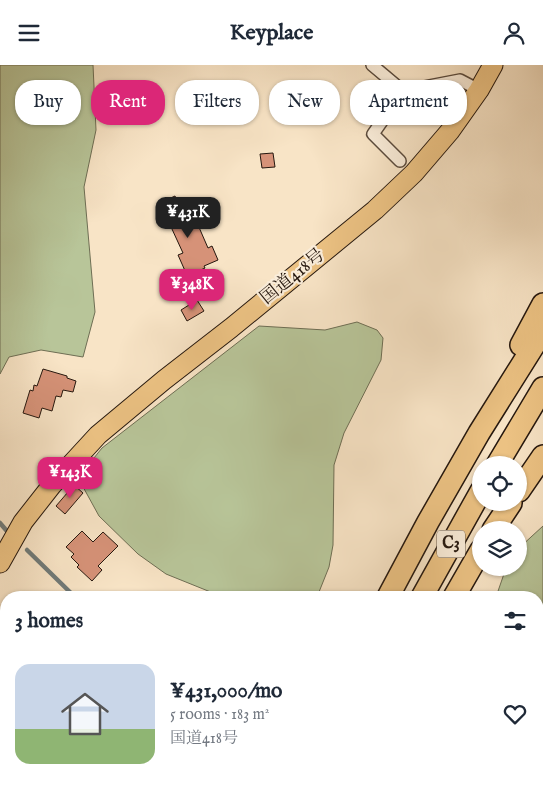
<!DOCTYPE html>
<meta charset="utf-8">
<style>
:root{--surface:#fff;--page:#f6f6f7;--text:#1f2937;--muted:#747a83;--accent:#db2777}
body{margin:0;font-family:"IM FELL English","Noto Serif JP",serif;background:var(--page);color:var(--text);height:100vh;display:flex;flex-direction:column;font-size:19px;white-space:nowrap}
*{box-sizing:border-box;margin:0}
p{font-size:16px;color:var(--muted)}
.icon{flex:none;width:28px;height:28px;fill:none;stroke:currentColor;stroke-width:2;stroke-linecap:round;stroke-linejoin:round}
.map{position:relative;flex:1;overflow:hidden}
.details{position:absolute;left:0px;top:526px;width:544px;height:196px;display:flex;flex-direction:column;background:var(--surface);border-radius:20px 20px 0 0;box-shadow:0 1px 4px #0004}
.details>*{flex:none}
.top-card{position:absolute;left:15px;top:15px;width:514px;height:45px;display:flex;gap:10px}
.buttons{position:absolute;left:472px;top:391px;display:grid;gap:10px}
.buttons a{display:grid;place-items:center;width:55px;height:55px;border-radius:50%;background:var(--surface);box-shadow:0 1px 4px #0004;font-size:25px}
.price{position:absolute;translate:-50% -42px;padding:0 11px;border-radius:10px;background:var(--accent);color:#fff;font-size:16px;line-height:32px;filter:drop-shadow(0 1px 2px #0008)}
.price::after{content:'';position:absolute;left:50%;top:30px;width:15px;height:11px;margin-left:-8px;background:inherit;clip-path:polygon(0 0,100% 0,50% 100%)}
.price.selected{background:#222;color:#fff}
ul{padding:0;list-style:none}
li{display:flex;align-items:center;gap:15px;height:125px;padding:0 15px}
li span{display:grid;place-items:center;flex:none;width:140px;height:100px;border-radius:15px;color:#555}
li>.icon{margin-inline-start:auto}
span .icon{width:60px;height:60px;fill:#fffc;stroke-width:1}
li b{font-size:21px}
h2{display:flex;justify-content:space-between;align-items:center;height:60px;padding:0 15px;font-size:21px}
.chip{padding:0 18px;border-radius:20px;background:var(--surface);box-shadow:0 1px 4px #0004;font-size:18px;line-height:45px}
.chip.selected{background:var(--accent);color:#fff}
header{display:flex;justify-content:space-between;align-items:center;height:65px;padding:0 15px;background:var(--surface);font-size:22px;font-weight:800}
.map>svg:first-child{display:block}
.green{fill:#b8c599;stroke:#6e6e54}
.water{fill:#a2bcbf;stroke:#707a78}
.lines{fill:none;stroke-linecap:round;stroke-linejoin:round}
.stream{stroke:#707a78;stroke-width:4.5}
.building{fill:#d69278;stroke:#25170e}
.minor-casing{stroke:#5a4a3c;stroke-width:14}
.trunk-casing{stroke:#25170e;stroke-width:21}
.motorway-casing{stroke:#25170e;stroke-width:24}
.minor{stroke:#faedda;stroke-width:11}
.trunk{stroke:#ecc283;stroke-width:19}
.motorway{stroke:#ecc283;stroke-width:21}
.labels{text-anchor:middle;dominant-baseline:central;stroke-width:4.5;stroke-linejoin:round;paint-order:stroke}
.shield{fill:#faedda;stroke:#65574b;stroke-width:1}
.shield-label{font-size:16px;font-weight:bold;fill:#25170e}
.street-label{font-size:18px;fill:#25170e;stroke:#faedda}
</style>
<header><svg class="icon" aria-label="menu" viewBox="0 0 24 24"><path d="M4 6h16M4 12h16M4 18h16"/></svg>Keyplace<svg class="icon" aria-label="person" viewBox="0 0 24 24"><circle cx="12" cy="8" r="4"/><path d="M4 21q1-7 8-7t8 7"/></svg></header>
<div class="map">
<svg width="543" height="722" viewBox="0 0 543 722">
<rect width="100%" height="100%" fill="#f8e4c6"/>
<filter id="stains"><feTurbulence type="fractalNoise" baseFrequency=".004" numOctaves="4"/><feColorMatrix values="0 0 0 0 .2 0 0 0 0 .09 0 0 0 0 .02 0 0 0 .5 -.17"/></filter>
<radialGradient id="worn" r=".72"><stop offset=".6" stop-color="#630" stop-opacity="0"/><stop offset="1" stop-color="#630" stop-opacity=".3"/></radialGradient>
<g class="green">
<path d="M0 0H93L96 65 84 122 95 247 83 292 41 285 9 292 0 309Z"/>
<path d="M357 257 377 265 383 273 381 295 344 368 334 400 333 480 329 502 317 532H223L166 509 138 489 99 451 82 420 81 409 102 383 259 261 325 265Z"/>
<path d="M543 461V629L538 632V532H496L506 503 519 502V483Z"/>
</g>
<path class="water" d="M543 709V722H515L527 716H538V711Z"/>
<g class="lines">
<g class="stream">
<path d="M0 458 6 465"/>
<path d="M27 485 75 532"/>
<path d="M172 716V722"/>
</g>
</g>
<g class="building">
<path d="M273 88 275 102 262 103 260 89Z"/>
<path d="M175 131 189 163 198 160 208 183 212 181 218 195 204 201 205 203 190 210 188 207 186 208 178 190 183 188 160 138Z"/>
<path d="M197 235 204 246 187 256 181 245Z"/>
<path d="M43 304 67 311V313L76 316 73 327 63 325 61 332 56 331 52 346 42 343 39 353 23 348 30 325 33 326 34 320 37 321Z"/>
<path d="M74 420 83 428 65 449 56 441Z"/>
<path d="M82 466 93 477 103 467 118 481 98 501 102 505 92 516 77 502 79 500 71 492 74 489 66 482Z"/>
</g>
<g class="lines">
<g class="minor-casing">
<g id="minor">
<path d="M372 0 403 26"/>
<path d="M400 96 373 69 403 26 460 15 479 25"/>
<path d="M0 639 6 645"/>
<path d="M64 716 66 722"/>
<path d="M466 722 477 716"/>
</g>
</g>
<g class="trunk-casing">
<path id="trunk" d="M0 498 23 457 52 420 98 370 164 315 231 263 375 145 414 108 450 66 479 25 493 0"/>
</g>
<g class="motorway-casing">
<g id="motorway">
<path d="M521 280 543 239"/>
<path d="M497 400 543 323"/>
<path d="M519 426 543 391"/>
<path d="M493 465 511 438"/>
<path d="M388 532 428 457 479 368 543 266"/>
<path d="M422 532 481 426"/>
<path d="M454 532 481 485"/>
<path d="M538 656 543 655"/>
<path d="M299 722 301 716"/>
<path d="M328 722 330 716"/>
<path d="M359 722 362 716"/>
<path d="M422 722 429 716"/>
</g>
</g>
<use href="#minor" class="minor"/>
<use href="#trunk" class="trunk"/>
<use href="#motorway" class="motorway"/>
</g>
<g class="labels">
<rect class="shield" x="437" y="465.5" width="28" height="27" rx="4"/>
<g class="shield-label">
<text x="451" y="479">C3</text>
</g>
<g class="street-label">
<text transform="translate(293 212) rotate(-39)">国道418号</text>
</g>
</g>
<rect width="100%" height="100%" filter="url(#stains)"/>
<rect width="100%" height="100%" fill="url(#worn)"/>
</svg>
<div class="buttons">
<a><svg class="icon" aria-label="locate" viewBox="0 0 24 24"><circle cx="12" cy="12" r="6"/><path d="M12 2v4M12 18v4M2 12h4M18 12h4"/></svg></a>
<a><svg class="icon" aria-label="layers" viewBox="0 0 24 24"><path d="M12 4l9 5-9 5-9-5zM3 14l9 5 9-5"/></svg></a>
</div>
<b class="price selected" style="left:188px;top:174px">¥431K</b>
<b class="price" style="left:192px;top:246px">¥348K</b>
<b class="price" style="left:70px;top:434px">¥143K</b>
<div class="top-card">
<a class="chip">Buy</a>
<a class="chip selected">Rent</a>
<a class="chip">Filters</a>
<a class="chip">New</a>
<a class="chip">Apartment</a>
</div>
<section class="details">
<h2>3 homes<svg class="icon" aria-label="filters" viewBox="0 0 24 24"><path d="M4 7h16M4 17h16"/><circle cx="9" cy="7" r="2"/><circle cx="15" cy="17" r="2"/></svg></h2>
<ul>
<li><span style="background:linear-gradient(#c9d6e8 65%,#8fb573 0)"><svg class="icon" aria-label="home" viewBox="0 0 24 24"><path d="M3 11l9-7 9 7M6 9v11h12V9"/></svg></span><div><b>¥431,000/mo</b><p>5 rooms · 183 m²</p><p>国道418号</p></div><svg class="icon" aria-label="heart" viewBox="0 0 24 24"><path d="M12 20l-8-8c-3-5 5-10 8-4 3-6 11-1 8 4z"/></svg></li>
</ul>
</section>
</div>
